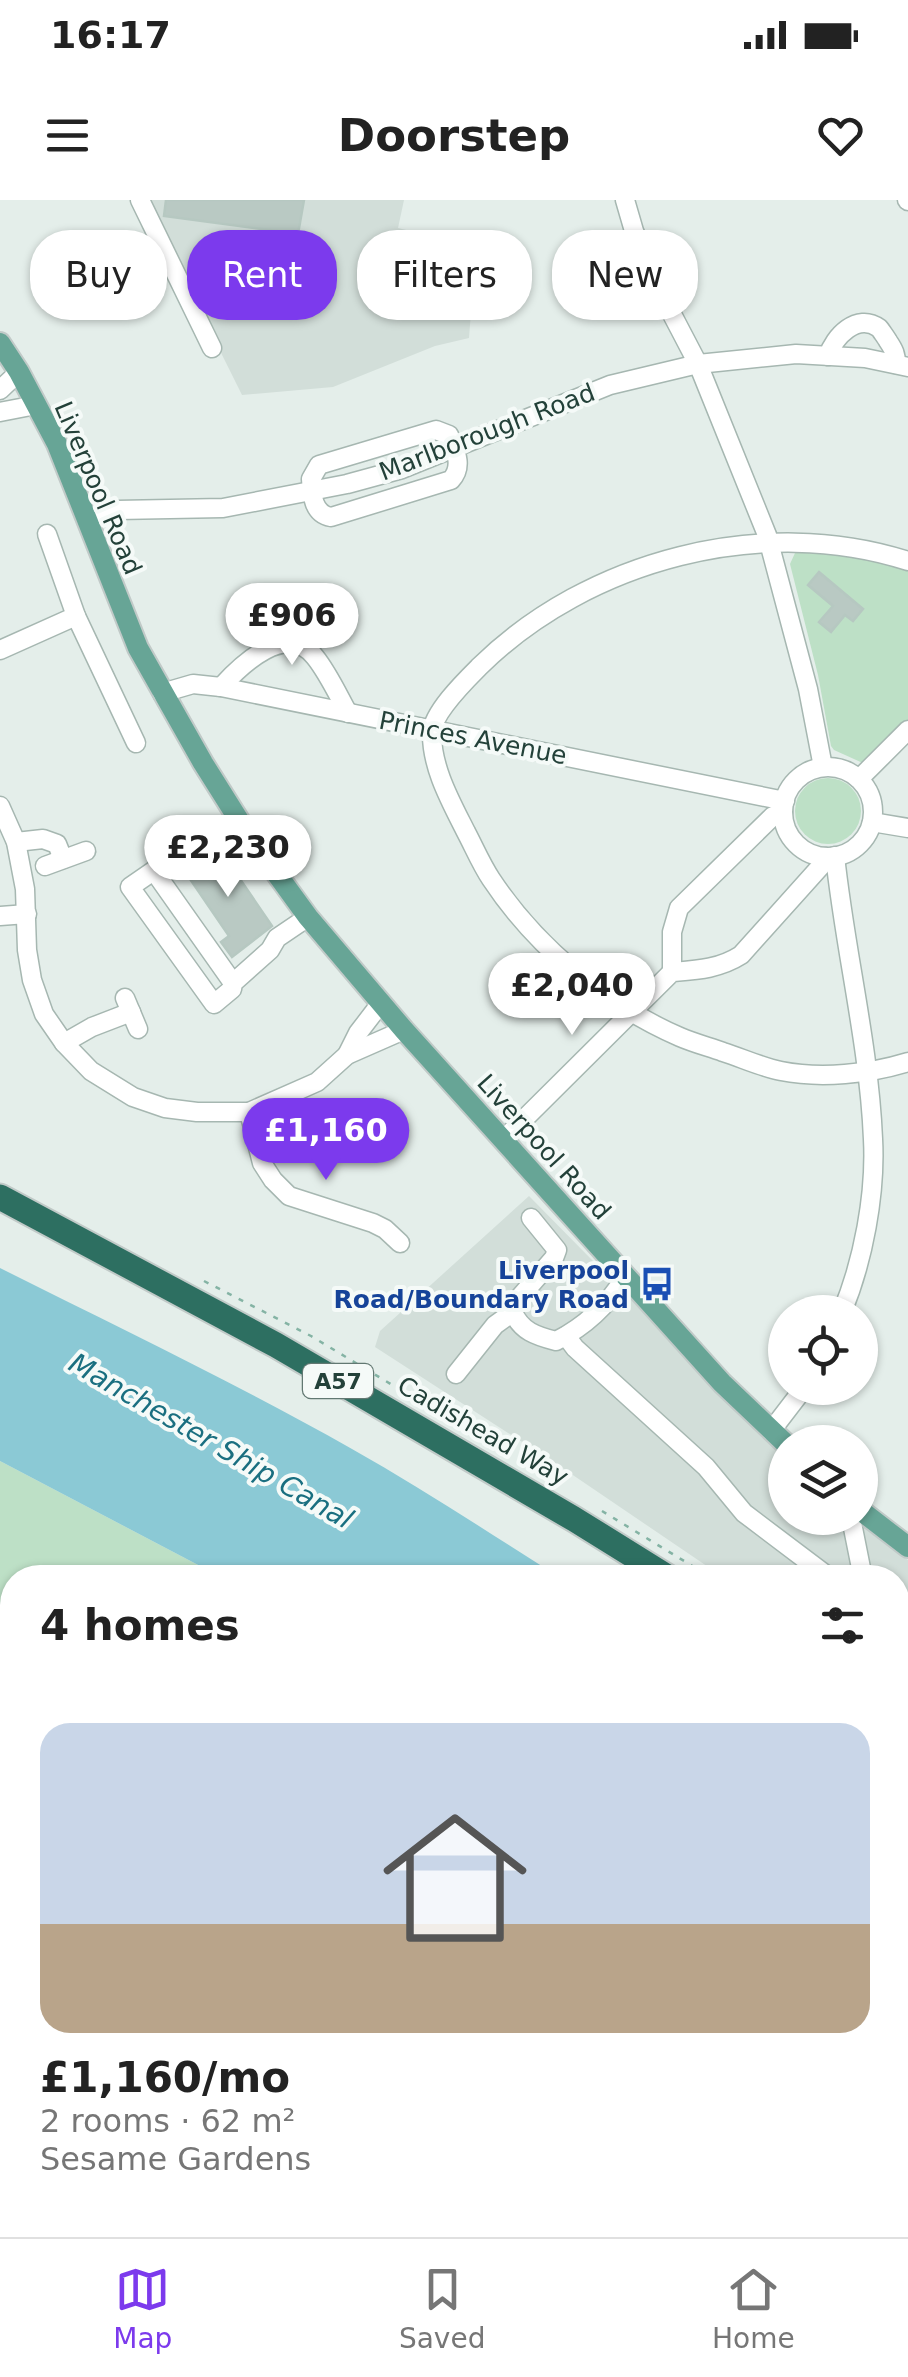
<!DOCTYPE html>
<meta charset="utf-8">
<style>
:root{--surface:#fff;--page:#f2f2f2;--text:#222;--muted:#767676;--line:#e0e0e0;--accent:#7c3aed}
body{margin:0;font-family:"DejaVu Sans",sans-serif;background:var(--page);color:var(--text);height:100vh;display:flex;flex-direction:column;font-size:38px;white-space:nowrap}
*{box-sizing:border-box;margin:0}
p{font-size:32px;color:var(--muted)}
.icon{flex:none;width:55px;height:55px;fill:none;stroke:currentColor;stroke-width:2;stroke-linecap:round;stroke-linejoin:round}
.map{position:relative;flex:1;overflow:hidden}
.details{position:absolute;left:0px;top:1365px;width:910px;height:672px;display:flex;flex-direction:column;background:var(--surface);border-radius:40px 40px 0 0;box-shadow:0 2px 8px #0004}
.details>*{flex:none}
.hud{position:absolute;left:30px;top:30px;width:850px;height:90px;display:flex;gap:20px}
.controls{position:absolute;left:768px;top:1095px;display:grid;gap:20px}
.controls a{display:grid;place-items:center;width:110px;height:110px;border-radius:50%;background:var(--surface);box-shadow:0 2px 8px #0004;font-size:50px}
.price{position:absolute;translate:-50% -85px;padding:0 22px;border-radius:35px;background:#fff;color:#222;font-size:32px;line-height:65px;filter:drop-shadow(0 2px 5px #0008)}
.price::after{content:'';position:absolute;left:50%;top:60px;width:30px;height:22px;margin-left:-15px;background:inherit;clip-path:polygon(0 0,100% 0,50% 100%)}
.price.current{background:var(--accent);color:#fff}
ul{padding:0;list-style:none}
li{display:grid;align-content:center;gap:20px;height:530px;padding:0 40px}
li span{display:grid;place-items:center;height:310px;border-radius:30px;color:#555}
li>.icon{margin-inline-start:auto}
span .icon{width:180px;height:180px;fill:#fffc;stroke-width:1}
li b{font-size:42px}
h2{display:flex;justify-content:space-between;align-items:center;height:120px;padding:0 40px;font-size:42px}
.chip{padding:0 35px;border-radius:40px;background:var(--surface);box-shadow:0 2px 8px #0004;font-size:35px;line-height:90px}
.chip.current{background:var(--accent);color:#fff}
.status{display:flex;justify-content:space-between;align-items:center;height:70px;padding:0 50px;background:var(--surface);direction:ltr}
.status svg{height:28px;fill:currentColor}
header{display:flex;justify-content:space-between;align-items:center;height:130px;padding:0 40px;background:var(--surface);font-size:45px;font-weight:600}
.tab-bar{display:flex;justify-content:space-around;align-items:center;height:140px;border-top:2px solid var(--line);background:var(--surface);font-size:28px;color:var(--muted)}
.tab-bar a{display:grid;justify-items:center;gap:5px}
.tab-bar .current{color:var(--accent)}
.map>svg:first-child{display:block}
.built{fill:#d2ded9}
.green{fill:#bde0c6}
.water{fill:#8bc9d5}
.building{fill:#b9c9c3;stroke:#b6c8c1;stroke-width:2.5}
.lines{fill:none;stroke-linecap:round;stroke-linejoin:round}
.minor-casing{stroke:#a6b7b1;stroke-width:21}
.major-casing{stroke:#c1cac8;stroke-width:24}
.highway-casing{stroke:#c1cac8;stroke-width:29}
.path{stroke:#84b3a4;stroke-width:2.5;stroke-dasharray:5 8;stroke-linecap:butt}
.minor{stroke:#fff;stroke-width:18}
.major{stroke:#67a596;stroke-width:20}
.highway{stroke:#2d6f61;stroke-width:25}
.labels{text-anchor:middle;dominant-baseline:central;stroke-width:8;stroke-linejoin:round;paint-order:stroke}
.shield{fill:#f5faf8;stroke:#627872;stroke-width:2.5}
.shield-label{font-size:22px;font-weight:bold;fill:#234139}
.street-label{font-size:25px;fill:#234139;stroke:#f5faf8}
.transit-label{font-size:25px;font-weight:bold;fill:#164399;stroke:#f5faf8;text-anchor:end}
.water-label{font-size:28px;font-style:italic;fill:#1a6f80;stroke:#f5faf8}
</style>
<div class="status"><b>16:17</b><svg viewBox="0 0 49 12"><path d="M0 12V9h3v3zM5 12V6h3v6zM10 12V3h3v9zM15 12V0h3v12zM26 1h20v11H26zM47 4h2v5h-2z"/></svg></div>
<header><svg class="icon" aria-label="menu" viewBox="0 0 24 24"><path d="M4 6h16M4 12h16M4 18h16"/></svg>Doorstep<svg class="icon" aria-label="heart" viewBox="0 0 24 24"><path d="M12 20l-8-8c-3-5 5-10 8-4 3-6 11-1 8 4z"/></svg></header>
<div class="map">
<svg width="908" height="2037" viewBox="0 0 908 2037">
<rect width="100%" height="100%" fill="#e4eeea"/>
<g class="built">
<path d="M145 0H404L398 28 476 47 469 138 435 146 333 187 242 195Z"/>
<path d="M529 996 785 1256V1318H857L908 1360V1498L898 1492V1378L723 1377 564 1269 375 1147 380 1131Z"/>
</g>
<g class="green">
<path d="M820 352 854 355 908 368V520L865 564 834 550 831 546 818 475 790 364 795 353Z"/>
<circle cx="828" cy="611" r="33"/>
<path d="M0 1261 221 1377 12 1378V1417L0 1412Z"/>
<path d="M0 1427 12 1429V1819L0 1812Z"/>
<path d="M898 1784 908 1791V1994L898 1987Z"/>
<path d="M4 1943 12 1948V2025H42L61 2037H0V1944Z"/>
<path d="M554 2025H738L760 2037H548Z"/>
</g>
<g class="water">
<path d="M0 1068C118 1127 237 1184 352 1249 423 1289 491 1334 559 1377H221L0 1261Z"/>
<path d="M898 1595 908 1601V1791L898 1784Z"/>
</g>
<g class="building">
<path d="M166 0H304L298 34 164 16Z"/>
<path d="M819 372 863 409 853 421 845 415 831 432 819 422 833 406 808 385Z"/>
<path d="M216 644 272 726 232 757 221 742 229 736 186 673 195 667 192 661Z"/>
</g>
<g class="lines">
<g class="minor-casing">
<g id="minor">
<path d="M140 0 212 148"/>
<path d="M625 0 634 31 663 97 698 164 767 335 808 489 823 567"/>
<path d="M907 0 908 1"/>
<path d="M828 156C834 137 857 112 879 128 880 129 887 139 888 141 894 150 896 154 896 164"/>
<path d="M0 190 19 172"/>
<path d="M0 212 36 205"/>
<path d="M436 230 449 235C455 250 464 266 451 280L331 317C313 314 312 295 311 279L319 265Z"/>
<path d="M87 319 117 310 223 308 347 284 402 269 610 185 698 164 796 154 865 158 908 167"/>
<path d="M47 334 76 416 136 543"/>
<path d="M908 361C763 314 588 360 480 466 466 480 433 512 432 532 431 567 451 602 466 632 474 647 481 664 491 679 536 747 606 805 680 837 694 843 709 847 723 852 742 858 761 867 781 871 821 879 869 874 908 862"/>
<path d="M0 450 76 416"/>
<path d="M221 487C242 464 287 421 315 457 328 473 338 495 348 513"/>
<path d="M162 493 193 484 221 487 785 601"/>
<circle cx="828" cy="612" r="45"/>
<path d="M859 579 908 530"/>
<path d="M0 606 16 642 25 689 27 750 32 780 44 814 64 843 91 871 133 897 165 908 197 912H249L317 882 347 855 404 830"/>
<path d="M872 622 908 628"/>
<path d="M201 638 130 687 214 804 232 789 233 783 270 750 277 738 308 717"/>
<path d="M16 642 43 639 57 644 63 659"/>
<path d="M835 656C845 751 869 844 873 939 876 994 863 1062 842 1112"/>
<path d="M45 666 86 651"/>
<path d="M154 671 233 783"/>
<path d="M0 716 27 714"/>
<path d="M672 772V732L679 708 773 616 783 612"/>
<path d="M125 798 138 829"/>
<path d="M64 843 92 827 131 812"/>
<path d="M347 855 358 833 381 803"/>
<path d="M249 912 262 963 273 980 289 996 373 1023 385 1029 400 1043"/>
<path d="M504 939 672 772C697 770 719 769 741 755L820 667 826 657"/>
<path d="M531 1018 557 1050 554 1058 520 1097 513 1112C521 1131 536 1136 556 1141 586 1126 608 1105 626 1076"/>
<path d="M566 1136 575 1148 706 1267 744 1313 830 1378"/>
<path d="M456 1174 495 1125 513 1112"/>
<path d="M771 1231 804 1188"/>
<path d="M851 1318 863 1378"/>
<path d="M898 1401 908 1408"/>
<path d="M200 2037 206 2025"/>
</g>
</g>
<g class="major-casing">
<g id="major">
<path d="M0 143 19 172 57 244 138 448 203 563 247 633 308 717 404 830 722 1183 785 1243"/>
<path d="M860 1310 908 1347"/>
</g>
</g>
<g class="highway-casing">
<g id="highway">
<path d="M0 997 276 1145 574 1319 669 1378"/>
<path d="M898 1519 908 1525"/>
</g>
</g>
<g class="path">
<path d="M204 1081 311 1136 505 1253"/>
<path d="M602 1311 712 1378"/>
<path d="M0 1818 12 1825"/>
<path d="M263 2025 285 2037"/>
</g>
<use href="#minor" class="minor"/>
<use href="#major" class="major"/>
<use href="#highway" class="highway"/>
</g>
<defs>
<g id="bus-bare" transform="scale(2.7)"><path d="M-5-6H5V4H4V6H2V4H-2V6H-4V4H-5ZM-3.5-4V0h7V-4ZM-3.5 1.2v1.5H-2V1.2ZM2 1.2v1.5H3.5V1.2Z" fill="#1a4fb4" stroke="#f5faf8" stroke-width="2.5" paint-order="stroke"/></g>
</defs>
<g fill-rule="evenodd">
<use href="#bus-bare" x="657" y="1084"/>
</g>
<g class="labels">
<rect class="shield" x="303" y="1164" width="70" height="34" rx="8"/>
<g class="shield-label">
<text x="338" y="1181">A57</text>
</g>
<g class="street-label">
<text transform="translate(487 232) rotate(-21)">Marlborough Road</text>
<text transform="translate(98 288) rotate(67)">Liverpool Road</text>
<text transform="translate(473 538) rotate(11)">Princes Avenue</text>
<text transform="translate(544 947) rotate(48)">Liverpool Road</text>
<text transform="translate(483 1231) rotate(30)">Cadishead Way</text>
</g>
<g class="transit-label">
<text x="629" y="1070">Liverpool<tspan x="629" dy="29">Road/Boundary Road</tspan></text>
</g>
<g class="water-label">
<text transform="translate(211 1241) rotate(30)">Manchester Ship Canal</text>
</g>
</g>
</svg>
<div class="controls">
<a><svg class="icon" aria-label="locate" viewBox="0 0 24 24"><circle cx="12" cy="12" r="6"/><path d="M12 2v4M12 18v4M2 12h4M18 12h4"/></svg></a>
<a><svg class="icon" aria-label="layers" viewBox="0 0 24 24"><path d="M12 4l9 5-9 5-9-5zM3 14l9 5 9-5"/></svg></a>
</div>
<b class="price" style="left:292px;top:468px">£906</b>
<b class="price" style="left:228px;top:700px">£2,230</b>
<b class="price" style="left:572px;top:838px">£2,040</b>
<b class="price current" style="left:326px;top:983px">£1,160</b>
<div class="hud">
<a class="chip">Buy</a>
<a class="chip current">Rent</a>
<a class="chip">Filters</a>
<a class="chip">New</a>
</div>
<section class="details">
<h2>4 homes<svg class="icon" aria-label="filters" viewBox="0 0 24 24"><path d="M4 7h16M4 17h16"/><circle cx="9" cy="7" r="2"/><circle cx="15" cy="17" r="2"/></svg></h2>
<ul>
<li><span style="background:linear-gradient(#c9d6e8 65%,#b9a48a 0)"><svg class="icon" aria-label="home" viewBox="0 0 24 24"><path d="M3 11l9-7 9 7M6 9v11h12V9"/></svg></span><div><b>£1,160/mo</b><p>2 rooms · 62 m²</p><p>Sesame Gardens</p></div></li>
</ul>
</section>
</div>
<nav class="tab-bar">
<a class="current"><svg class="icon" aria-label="map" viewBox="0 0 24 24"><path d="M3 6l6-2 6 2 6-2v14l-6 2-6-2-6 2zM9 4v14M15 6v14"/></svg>Map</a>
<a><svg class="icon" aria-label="saved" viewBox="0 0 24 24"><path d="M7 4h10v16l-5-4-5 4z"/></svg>Saved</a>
<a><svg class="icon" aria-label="home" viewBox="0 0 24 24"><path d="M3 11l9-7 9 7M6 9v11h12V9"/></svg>Home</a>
</nav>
